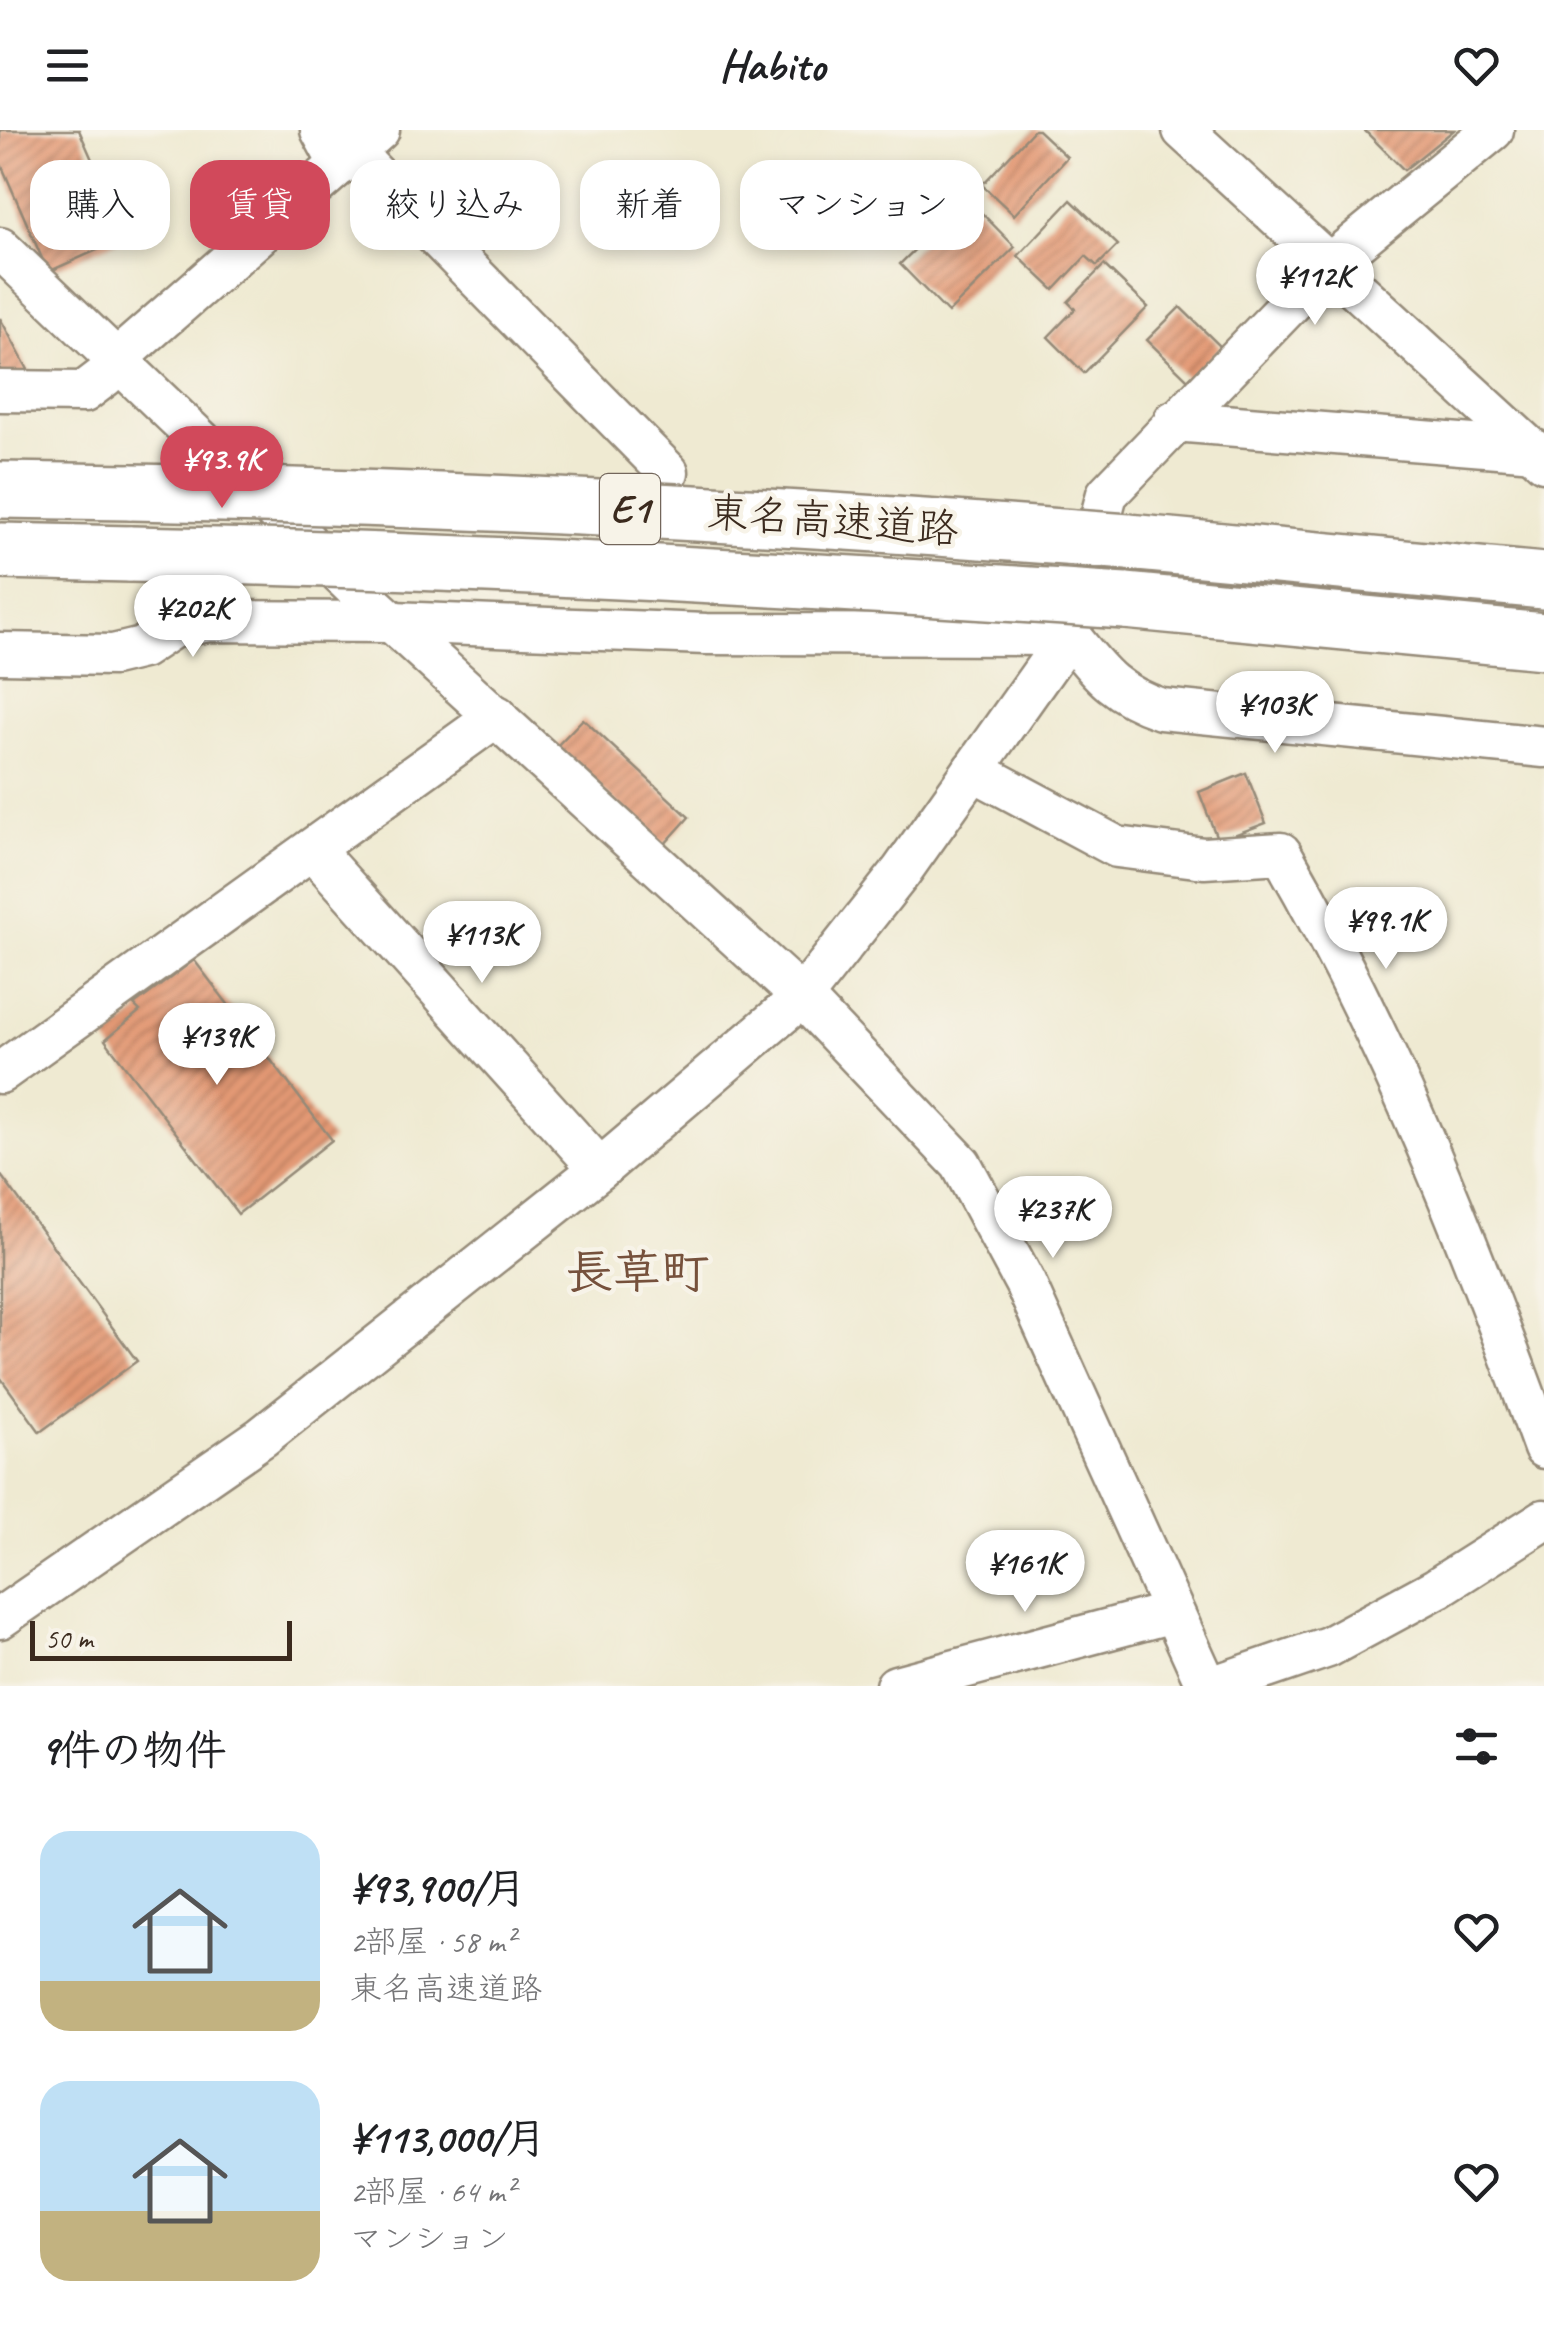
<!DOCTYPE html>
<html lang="ja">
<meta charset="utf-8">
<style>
:root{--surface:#fff;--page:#f2f2f2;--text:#202124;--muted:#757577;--accent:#d1495b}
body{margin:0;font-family:Caveat,"Klee One",sans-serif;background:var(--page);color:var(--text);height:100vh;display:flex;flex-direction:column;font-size:38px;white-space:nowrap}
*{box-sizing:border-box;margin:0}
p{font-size:32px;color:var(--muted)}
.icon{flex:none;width:55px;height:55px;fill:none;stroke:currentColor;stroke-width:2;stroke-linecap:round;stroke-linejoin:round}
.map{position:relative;height:1556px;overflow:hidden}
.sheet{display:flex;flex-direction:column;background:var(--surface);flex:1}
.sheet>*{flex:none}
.hud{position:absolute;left:30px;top:30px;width:1000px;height:90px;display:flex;gap:20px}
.scale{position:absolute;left:30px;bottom:25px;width:262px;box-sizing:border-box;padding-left:10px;border:5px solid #3b2a1e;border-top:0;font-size:28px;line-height:35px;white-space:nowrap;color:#3b2a1e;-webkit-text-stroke:8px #f7f3e8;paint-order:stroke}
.price{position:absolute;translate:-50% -85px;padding:0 22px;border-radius:35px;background:#fff;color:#222;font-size:32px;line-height:65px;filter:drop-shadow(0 2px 5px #0008)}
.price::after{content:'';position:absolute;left:50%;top:60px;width:30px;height:22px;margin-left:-15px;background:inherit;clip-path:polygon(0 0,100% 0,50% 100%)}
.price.current{background:var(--accent);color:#fff}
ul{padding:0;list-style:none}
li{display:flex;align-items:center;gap:30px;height:250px;padding:0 40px}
li span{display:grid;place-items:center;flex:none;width:280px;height:200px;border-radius:30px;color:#555}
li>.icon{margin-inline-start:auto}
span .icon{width:120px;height:120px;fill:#fffc;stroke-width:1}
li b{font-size:42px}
h2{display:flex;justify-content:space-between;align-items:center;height:120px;padding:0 40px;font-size:42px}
.tag{padding:0 35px;border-radius:30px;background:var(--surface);box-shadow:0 5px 15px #0003;font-size:35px;line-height:90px}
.tag.current{background:var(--accent);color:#fff}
header{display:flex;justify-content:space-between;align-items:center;height:130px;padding:0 40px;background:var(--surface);font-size:45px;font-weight:700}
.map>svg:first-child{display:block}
.building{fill:url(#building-hatch)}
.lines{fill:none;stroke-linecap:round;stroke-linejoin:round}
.minor-casing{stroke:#958a78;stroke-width:45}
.motorway-casing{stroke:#958a78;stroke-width:60}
.minor{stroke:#fff;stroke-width:40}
.motorway{stroke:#fff;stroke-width:55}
.motorway-bridge-casing{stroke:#958a78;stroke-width:60;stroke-linecap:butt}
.motorway-bridge{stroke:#fff;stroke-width:55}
.labels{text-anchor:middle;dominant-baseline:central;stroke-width:9;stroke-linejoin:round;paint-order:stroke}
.shield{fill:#f7f3e8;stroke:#73665b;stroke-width:2.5}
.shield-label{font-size:40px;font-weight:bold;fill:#3b2a1e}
.street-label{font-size:42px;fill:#3b2a1e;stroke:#f7f3e8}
.quarter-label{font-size:48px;font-weight:bold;fill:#76513c;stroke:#f7f3e8}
</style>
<header><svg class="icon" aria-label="menu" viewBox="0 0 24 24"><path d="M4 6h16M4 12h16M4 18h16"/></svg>Habito<svg class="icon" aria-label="heart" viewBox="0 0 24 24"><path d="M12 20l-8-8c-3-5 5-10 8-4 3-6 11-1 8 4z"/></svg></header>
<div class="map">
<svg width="1544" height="1556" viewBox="0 0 1544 1556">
<defs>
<pattern id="building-hatch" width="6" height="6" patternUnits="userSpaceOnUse" patternTransform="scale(2.5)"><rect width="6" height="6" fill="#e39974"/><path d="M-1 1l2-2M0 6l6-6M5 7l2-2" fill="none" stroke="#b97d5f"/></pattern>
</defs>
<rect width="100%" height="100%" fill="#f7f3e8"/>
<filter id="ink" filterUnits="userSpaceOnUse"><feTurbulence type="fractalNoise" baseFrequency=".01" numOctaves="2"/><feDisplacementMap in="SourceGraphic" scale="20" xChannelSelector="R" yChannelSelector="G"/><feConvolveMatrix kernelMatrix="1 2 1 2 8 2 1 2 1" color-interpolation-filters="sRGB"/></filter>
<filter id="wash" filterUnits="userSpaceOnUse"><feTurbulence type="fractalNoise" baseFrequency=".0048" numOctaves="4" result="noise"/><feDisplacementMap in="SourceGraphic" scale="40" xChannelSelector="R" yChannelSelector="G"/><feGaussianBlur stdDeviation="2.25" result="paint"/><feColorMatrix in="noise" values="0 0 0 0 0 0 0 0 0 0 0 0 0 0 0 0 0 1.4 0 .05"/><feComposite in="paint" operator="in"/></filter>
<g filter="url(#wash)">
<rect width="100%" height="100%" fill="#efead2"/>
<g id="blocks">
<g class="building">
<path d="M0 0H79L126 107 48 142 0 32Z"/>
<path d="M1034 0H1038L1067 27 1014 85 982 55Z"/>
<path d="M1364 0H1454L1404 40Z"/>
<path d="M967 68 1015 117 948 183 900 134Z"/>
<path d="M1071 70 1118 115 1097 136 1086 126 1054 160 1018 126Z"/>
<path d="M1104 135 1148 177 1084 243 1048 207 1075 179 1068 172Z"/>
<path d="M1180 177 1221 217 1188 250 1147 210Z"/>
<path d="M0 188 32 247H0Z"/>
<path d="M583 589 689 687 663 716 556 617Z"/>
<path d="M1246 643 1266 693 1218 711 1199 662Z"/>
<path d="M194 830 332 1010 238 1084 105 910 140 881 134 875Z"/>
<path d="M0 1044 137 1231 40 1302 0 1247Z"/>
</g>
</g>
</g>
<g filter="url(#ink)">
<use href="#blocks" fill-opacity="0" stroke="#958a78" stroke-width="2.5"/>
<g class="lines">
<g class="minor-casing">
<g id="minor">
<path d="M321 0 340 35"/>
<path d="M1183 0 1544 331"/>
<path d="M354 23 668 342"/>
<path d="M0 118 361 464 802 867 961 1034 1025 1153 1207 1556"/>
<path d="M0 261 84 262 105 246 117 229 379 0"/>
<path d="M1174 291 1535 320"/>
<path d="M0 523 113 525 142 518 172 498 209 491 393 492 706 504 1069 505C1100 543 1113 563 1161 579L1544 617"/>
<path d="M973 640 1117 717 1204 728 1281 723C1391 912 1470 1114 1544 1318"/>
<path d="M312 719 600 1039"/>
<path d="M0 943 497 586"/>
<path d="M0 1488 262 1307 600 1039 802 867 901 742 1069 505 1107 364 1328 135 1493 0"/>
<path d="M896 1556 1173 1482"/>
<path d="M1214 1556 1328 1517 1437 1458 1544 1390"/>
</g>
</g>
<g class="motorway-casing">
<g id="motorway">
<path d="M0 360 132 362"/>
<path d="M1128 412 1544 451"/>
<path d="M0 421 131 424"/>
<path d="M1125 471 1544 511"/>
</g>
</g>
<use href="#minor" class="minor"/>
<use href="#motorway" class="motorway"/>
<g class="motorway-bridge-casing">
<g id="motorway-bridge">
<path d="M132 362C465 368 796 386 1128 412"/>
<path d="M131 424C463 430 794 449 1125 471"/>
</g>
</g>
<use href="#motorway-bridge" class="motorway-bridge"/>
</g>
</g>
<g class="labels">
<rect class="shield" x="600" y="344" width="60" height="70" rx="8"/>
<g class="shield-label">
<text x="630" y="379">E1</text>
</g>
<g class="street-label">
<text transform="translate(833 391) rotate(4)">東名高速道路</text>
</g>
<g class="quarter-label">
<text x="637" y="1142">長草町</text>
</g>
</g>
</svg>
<div class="scale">50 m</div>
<b class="price" style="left:1315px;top:198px">¥112K</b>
<b class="price current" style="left:222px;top:381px">¥93.9K</b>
<b class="price" style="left:193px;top:530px">¥202K</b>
<b class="price" style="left:1275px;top:626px">¥103K</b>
<b class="price" style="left:1386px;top:842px">¥99.1K</b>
<b class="price" style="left:482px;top:856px">¥113K</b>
<b class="price" style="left:217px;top:958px">¥139K</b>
<b class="price" style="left:1053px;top:1131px">¥237K</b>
<b class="price" style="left:1025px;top:1485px">¥161K</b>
<div class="hud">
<a class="tag">購入</a>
<a class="tag current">賃貸</a>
<a class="tag">絞り込み</a>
<a class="tag">新着</a>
<a class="tag">マンション</a>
</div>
</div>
<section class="sheet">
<h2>9件の物件<svg class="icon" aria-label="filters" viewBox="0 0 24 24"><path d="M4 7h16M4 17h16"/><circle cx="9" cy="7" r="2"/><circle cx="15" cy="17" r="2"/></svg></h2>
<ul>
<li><span style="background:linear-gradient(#bfe0f5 75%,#c2b280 0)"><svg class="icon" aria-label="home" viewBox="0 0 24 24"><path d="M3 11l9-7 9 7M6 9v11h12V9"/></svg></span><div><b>¥93,900/月</b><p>2部屋 · 58 m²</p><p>東名高速道路</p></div><svg class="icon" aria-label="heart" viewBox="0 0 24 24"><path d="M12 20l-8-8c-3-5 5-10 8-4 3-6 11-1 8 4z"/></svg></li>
<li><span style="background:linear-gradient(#bfe0f5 65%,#c2b280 0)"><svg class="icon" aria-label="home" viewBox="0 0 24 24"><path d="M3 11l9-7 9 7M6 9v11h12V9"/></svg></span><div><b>¥113,000/月</b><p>2部屋 · 64 m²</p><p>マンション</p></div><svg class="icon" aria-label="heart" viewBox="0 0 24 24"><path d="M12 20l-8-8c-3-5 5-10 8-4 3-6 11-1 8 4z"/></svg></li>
</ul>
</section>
